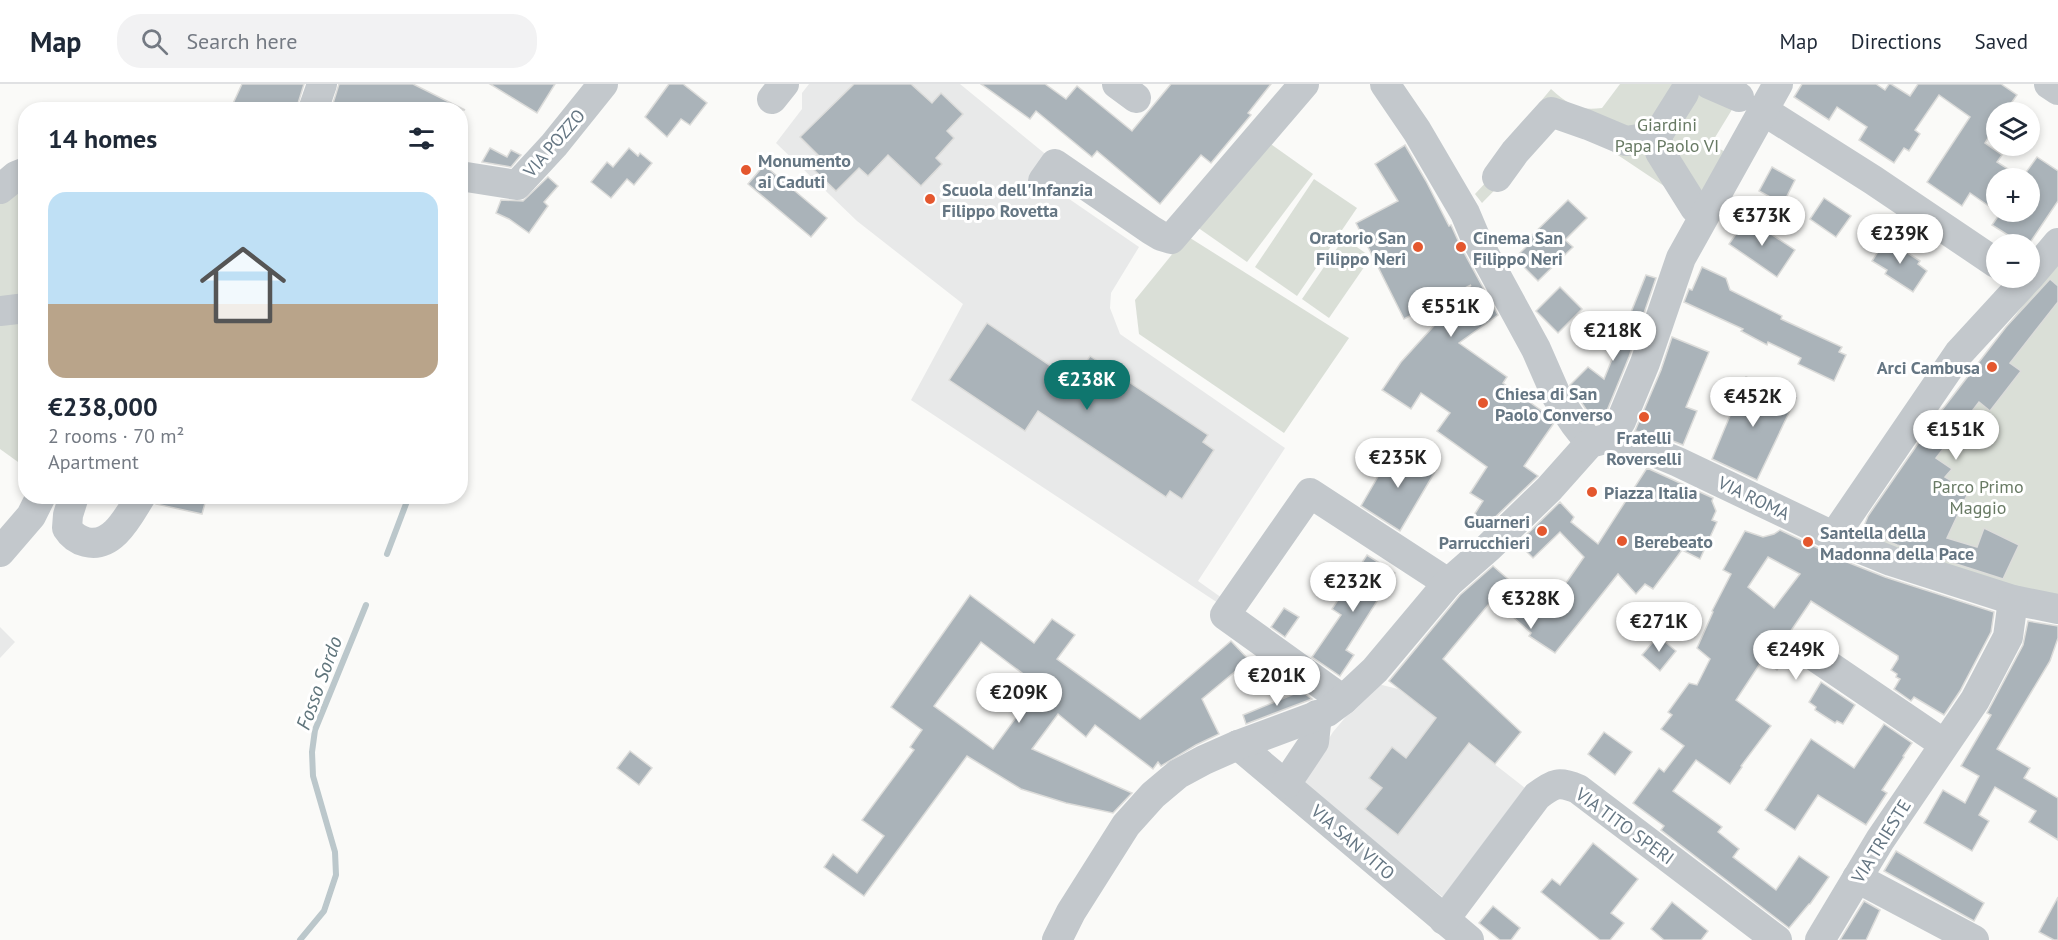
<!DOCTYPE html>
<meta charset="utf-8">
<style>
:root{--surface:#fff;--page:#f2f2f3;--text:#1f2937;--muted:#747a83;--line:#e0e1e3;--accent:#0f766e}
body{margin:0;font-family:"PT Sans",sans-serif;background:var(--page);color:var(--text);height:100vh;display:flex;flex-direction:column;font-size:22px;white-space:nowrap}
*{box-sizing:border-box;margin:0}
p{font-size:20px;color:var(--muted)}
.icon{flex:none;width:33px;height:33px;fill:none;stroke:currentColor;stroke-width:2;stroke-linecap:round;stroke-linejoin:round}
.map{position:relative;flex:1;overflow:hidden}
.side{position:absolute;left:18px;top:18px;width:450px;height:402px;display:flex;flex-direction:column;background:var(--surface);border-radius:24px;box-shadow:0 3px 9px #0003}
.side>*{flex:none}
.fabs{position:absolute;left:1986px;top:18px;display:grid;gap:12px}
.fabs a{display:grid;place-items:center;width:54px;height:54px;border-radius:50%;background:var(--surface);box-shadow:0 3px 9px #0003;font-size:30px}
.price{position:absolute;translate:-50% -51px;padding:0 14px;border-radius:21px;background:#fff;color:#222;font-size:20px;line-height:39px;filter:drop-shadow(0 2px 3px #0008)}
.price::after{content:'';position:absolute;left:50%;top:36px;width:18px;height:14px;margin-left:-9px;background:inherit;clip-path:polygon(0 0,100% 0,50% 100%)}
.price.current{background:var(--accent);color:#fff}
ul{padding:0;list-style:none}
li{display:grid;align-content:center;gap:12px;height:318px;padding:0 30px}
li span{display:grid;place-items:center;height:186px;border-radius:18px;color:#555}
li>.icon{margin-inline-start:auto}
span .icon{width:108px;height:108px;fill:#fffc;stroke-width:1}
li b{font-size:26px}
h2{display:flex;justify-content:space-between;align-items:center;height:72px;padding:0 30px;font-size:26px}
header{display:flex;align-items:center;gap:36px;box-sizing:border-box;height:84px;padding:0 30px;background:var(--surface);border-bottom:2px solid var(--line)}
header strong{font-size:28px}
nav{display:flex;gap:33px;margin-inline-start:auto;font-size:21px}
.search{width:420px;height:54px;background:var(--page);display:flex;align-items:center;gap:15px;box-sizing:border-box;padding:0 21px;border-radius:24px;color:var(--muted);font-size:22px}
.map>svg:first-child{display:block}
.built{fill:#e8e9e9}
.green{fill:#dadfd7}
.lines{fill:none;stroke-linecap:round;stroke-linejoin:round}
.stream{stroke:#bbc7cb;stroke-width:6}
.building{fill:#aab3b9;stroke:#dcdcda;stroke-width:1.5;fill-rule:evenodd}
.minor{stroke:#c3c8cc;stroke-width:30}
.poi-dot{fill:#e4572e;stroke:#fff;stroke-width:2}
.labels{text-anchor:middle;dominant-baseline:central;stroke-width:6;stroke-linejoin:round;paint-order:stroke}
.park-label{font-size:18px;fill:#687a64;stroke:#fff}
.street-label{font-size:18px;fill:#657683;stroke:#fff}
.poi-label{font-size:18px;font-weight:bold;fill:#657683;stroke:#fff;text-anchor:start}
.water-label{font-size:20px;font-style:italic;fill:#60757c;stroke:#fff}
</style>
<header>
<strong>Map</strong>
<div class="search"><svg class="icon" aria-label="search" viewBox="0 0 24 24"><circle cx="10" cy="10" r="6"/><path d="M15 15l6 6"/></svg>Search here</div>
<nav><a>Map</a><a>Directions</a><a>Saved</a></nav>
</header>
<div class="map">
<svg width="2058" height="856" viewBox="0 0 2058 856">
<rect width="100%" height="100%" fill="#fafaf8"/>
<g class="built">
<path d="M809 0H960L1049 73 1043 97 1139 163 1111 209 1110 224 1120 250 1285 364 1198 497 1222 514 1218 519 911 316 963 220 857 137 776 59 802 25V9Z"/>
<path d="M0 543 15 558 0 574Z"/>
<path d="M1376 597 1382 601 1398 605 1529 707 1445 815 1300 700 1333 648Z"/>
</g>
<g class="green">
<path d="M1620 0H1675L1736 19 1711 60 1727 69 1697 120 1682 114 1564 35 1482 119 1475 110 1488 96 1509 55 1551 5C1569 21 1578 27 1602 24Z"/>
<path d="M1265 56 1313 90 1247 178 1197 143Z"/>
<path d="M1314 95 1357 124 1297 212 1255 183Z"/>
<path d="M25 102V383L0 365V115Z"/>
<path d="M1187 152 1349 254 1284 349 1139 250 1135 216Z"/>
<path d="M1344 154 1371 173 1329 234 1302 215Z"/>
<path d="M2058 176V513L2018 503 1860 452 1870 428 1932 339Z"/>
</g>
<g class="lines">
<g class="stream">
<path d="M460 296H461"/>
<path d="M387 470 409 412"/>
<path d="M300 856 324 827 336 791 335 768 313 692 312 668 315 646 366 521"/>
</g>
</g>
<g class="building">
<path d="M242 0H304L296 26H230Z"/>
<path d="M339 0H413L465 26H331Z"/>
<path d="M490 0H555L537 29Z"/>
<path d="M669 0H683L707 19 690 41 681 35 667 53 645 33Z"/>
<path d="M854 0H911L932 19 941 9 963 30 947 47 954 54 936 74 942 80 921 102 888 71 868 92 859 84 836 107 811 83 820 73 800 53Z"/>
<path d="M981 0H1045L1066 15 1077 2 1132 47 1171 0H1271L1248 29 1251 31 1211 79 1201 71 1160 120 1097 67 1092 73 1036 27 1030 35Z"/>
<path d="M1802 0H1876L1885 6 1889 0H1891L1910 12 1918 0H2001L2017 11 2005 28H1996V41L1985 59 2002 71 1997 78 2022 94 2037 73 2058 87V117L2029 160H2022L1992 141 2001 128H2030V94H1996V127L1970 109 1962 122 1927 98 1970 33 1939 11 1915 46 1920 50 1909 67 1904 64 1894 79 1859 56 1867 43 1837 23 1829 36 1794 13Z"/>
<path d="M1405 61 1426 97 1449 142 1451 141 1461 163 1498 231 1459 259 1507 293 1503 299 1549 332 1554 339 1524 382 1538 392 1486 442 1472 434 1483 417 1470 409 1487 383 1437 347 1450 329 1421 309 1411 325 1382 306 1401 278 1471 201 1404 235 1356 139 1398 117 1375 80Z"/>
<path d="M490 64 507 73 511 66 521 71 511 83 482 78Z"/>
<path d="M629 64 638 72 640 69 652 79 634 101 627 95 611 114 591 98 607 78 613 83Z"/>
<path d="M764 81 827 134 811 153 748 100Z"/>
<path d="M1772 83 1795 96 1783 120 1759 107Z"/>
<path d="M548 93 558 102 544 118 548 122 529 149 509 135 496 129 501 116 523 117Z"/>
<path d="M1824 114 1851 132 1836 153 1810 135Z"/>
<path d="M1568 116 1587 134 1565 156 1573 163 1538 197 1515 174 1526 163 1523 160Z"/>
<path d="M1747 134 1795 166 1777 193 1729 160Z"/>
<path d="M1886 155 1920 177 1918 180 1927 187 1913 208 1885 190 1887 186 1872 177Z"/>
<path d="M1702 183 1726 194 1730 206 1782 232 1781 235 1842 263 1839 268 1846 271 1834 297 1798 280 1801 274 1768 258 1767 261 1741 247 1743 245 1684 218 1689 205 1692 206Z"/>
<path d="M1646 191 1656 194 1629 273 1606 329 1599 338 1594 336 1589 330 1570 301 1588 283 1604 295Z"/>
<path d="M2050 195 2058 202V218L2010 279 2021 287 1990 327 1979 318 1936 374 1952 385 1945 393 1969 407 1947 454 1977 463 1984 444 2019 461 2003 495 1897 461 1862 447 1868 432 1935 335 2006 243Z"/>
<path d="M1560 203 1582 225 1558 249 1536 227Z"/>
<path d="M987 239 1073 297 1090 272 1208 351 1203 358 1214 366 1182 415 1170 407 1166 413 1038 327 1025 347 949 296Z"/>
<path d="M1672 253 1709 268 1686 323 1697 327 1683 361 1660 352 1635 347 1661 286Z"/>
<path d="M1746 293 1796 314 1757 396 1712 375Z"/>
<path d="M1395 363 1436 386 1400 447 1361 422Z"/>
<path d="M1647 384 1713 414 1712 417 1716 427 1712 436 1717 438 1700 475 1682 466 1653 505 1645 500 1636 510 1618 490 1555 569 1529 552 1531 549 1493 515 1443 575 1521 648 1495 680 1469 659 1398 751 1365 725 1382 704 1369 694 1392 663 1406 674 1436 634 1389 597 1460 511 1493 482 1546 528 1584 473 1560 448 1533 474 1518 459 1560 418 1574 433 1571 438 1598 460Z"/>
<path d="M158 412H207L202 430 156 420Z"/>
<path d="M1780 446 1847 478 1885 493 1994 528 1991 548 1960 607 1944 631 1914 613 1911 617 1894 605 1900 595 1896 593 1897 590 1891 586 1898 575V572L1811 517 1786 554 1784 562 1787 572 1777 586 1763 575 1736 616 1771 642 1741 682 1742 683 1730 700 1696 676 1673 707 1722 743 1718 748 1739 765 1733 773 1776 806 1799 772 1829 793 1810 820H1809L1789 844 1661 746 1664 742 1633 719 1659 684 1664 688 1684 662 1661 645 1672 631 1668 628 1689 599 1697 601 1710 575 1697 564 1713 528 1712 527 1731 490 1723 486 1745 447 1763 453 1774 450ZM1768 473 1800 490 1774 524 1748 503Z"/>
<path d="M1367 471 1395 489 1346 566 1354 571 1340 592 1312 573 1341 531 1332 525Z"/>
<path d="M970 511 1034 559 1052 535 1075 551 1057 575 1140 635 1231 557 1249 576 1202 615 1219 650 1196 661 1161 682 1158 678 1153 685 1095 641 1086 653 1058 630 1032 665 1132 709 1113 729 1066 719 1021 705 967 672 864 812 824 783 833 770 857 789 884 752 862 736 914 666 910 663 922 646 891 623ZM981 558 1039 602 993 665 934 622Z"/>
<path d="M1284 524 1299 533 1285 553 1271 543Z"/>
<path d="M2028 537 2058 542V554L2050 577 1997 665 2030 684 2024 694 2058 714V756L2029 738 2036 727 1995 703 1979 731 1989 737 1972 767 1924 739 1943 706 1965 719 1979 692 1961 682 1991 631 1987 629 2023 561Z"/>
<path d="M1658 552 1676 567 1660 587 1642 571Z"/>
<path d="M1821 598 1855 621 1843 640 1837 637 1835 639 1815 626 1816 623 1809 618Z"/>
<path d="M1301 607 1312 615 1246 640 1243 631Z"/>
<path d="M1884 640 1912 659 1903 672 1904 673 1882 706 1887 709 1866 741 1818 711 1795 746 1765 726 1811 655 1854 684Z"/>
<path d="M1604 648 1632 668 1615 691 1588 670Z"/>
<path d="M630 667 652 684 639 701 617 684Z"/>
<path d="M1593 759 1638 795 1611 829 1624 839 1610 856H1600L1541 808 1552 795 1560 801Z"/>
<path d="M1896 767 1984 819 1974 837 1884 787Z"/>
<path d="M2058 813V856H2054L2039 848Z"/>
<path d="M1864 817 1880 826 1866 856H1840Z"/>
<path d="M1672 818 1708 847 1701 856H1664L1651 845Z"/>
<path d="M1493 822 1520 844 1511 856H1500L1479 839Z"/>
</g>
<g class="lines">
<g class="minor">
<path d="M1117 0 1136 14"/>
<path d="M1385 0 1417 47 1465 129 1476 155 1536 265 1557 313 1575 340 1590 359"/>
<path d="M1709 0 1739 13"/>
<path d="M2049 0 2058 6"/>
<path d="M772 15 784 0"/>
<path d="M313 26 322 0"/>
<path d="M1764 27 1873 96 1996 179"/>
<path d="M1657 52 1660 68 1695 124"/>
<path d="M460 92 517 101 554 61 603 0"/>
<path d="M1497 93 1515 68 1551 28 1588 41 1626 57 1657 52 1684 9"/>
<path d="M1043 97 1055 80 1151 146 1161 152 1171 155 1304 0"/>
<path d="M0 105 16 92 26 88"/>
<path d="M2030 192 2058 159"/>
<path d="M0 227 26 224"/>
<path d="M1609 354 1617 361 1654 368 1678 378 1854 462 1891 477 2013 516 2058 525"/>
<path d="M1609 354 1621 337 1645 279 1681 174 1778 0"/>
<path d="M74 412 68 431 67 444C72 452 78 456 86 458 113 465 129 431 141 412"/>
<path d="M1834 452 1959 269 2028 194"/>
<path d="M0 468 31 432 41 412"/>
<path d="M1801 563 1944 660"/>
<path d="M1343 616 1225 531 1310 409 1448 499"/>
<path d="M1238 661 1469 856"/>
<path d="M1286 700 1314 658 1317 631"/>
<path d="M1857 794 1974 856"/>
<path d="M1444 836 1537 712C1554 699 1559 697 1578 705L1777 856"/>
<path d="M1057 856 1071 828 1126 741 1153 711 1178 690 1204 676 1238 661 1327 628 1343 616 1375 586 1448 499 1489 463 1549 405 1590 359 1609 354"/>
<path d="M1820 856 1880 756 1975 616 2008 553 2013 516"/>
</g>
</g>
<g class="poi-dot">
<circle cx="746" cy="86" r="6"/>
<circle cx="930" cy="115" r="6"/>
<circle cx="1418" cy="163" r="6"/>
<circle cx="1461" cy="163" r="6"/>
<circle cx="1992" cy="283" r="6"/>
<circle cx="1483" cy="319" r="6"/>
<circle cx="1644" cy="333" r="6"/>
<circle cx="1592" cy="408" r="6"/>
<circle cx="1542" cy="447" r="6"/>
<circle cx="1622" cy="457" r="6"/>
<circle cx="1808" cy="458" r="6"/>
</g>
<g class="labels">
<g class="park-label">
<text x="1667" y="40">Giardini<tspan x="1667" dy="21">Papa Paolo VI</tspan></text>
<text x="1978" y="402">Parco Primo<tspan x="1978" dy="21">Maggio</tspan></text>
</g>
<g class="street-label">
<text transform="translate(554 59) rotate(-49)">VIA POZZO</text>
<text transform="translate(1754 414) rotate(26)">VIA ROMA</text>
<text transform="translate(1625 742) rotate(36)">VIA TITO SPERI</text>
<text transform="translate(1881 757) rotate(-58)">VIA TRIESTE</text>
<text transform="translate(1353 758) rotate(41)">VIA SAN VITO</text>
</g>
<g class="poi-label">
<text x="758" y="76">Monumento<tspan x="758" dy="21">ai Caduti</tspan></text>
<text x="942" y="105">Scuola dell'Infanzia<tspan x="942" dy="21">Filippo Rovetta</tspan></text>
<text x="1406" y="153" text-anchor="end">Oratorio San<tspan x="1406" dy="21">Filippo Neri</tspan></text>
<text x="1473" y="153">Cinema San<tspan x="1473" dy="21">Filippo Neri</tspan></text>
<text x="1980" y="283" text-anchor="end">Arci Cambusa</text>
<text x="1495" y="309">Chiesa di San<tspan x="1495" dy="21">Paolo Converso</tspan></text>
<text x="1644" y="353" text-anchor="middle">Fratelli<tspan x="1644" dy="21">Roverselli</tspan></text>
<text x="1604" y="408">Piazza Italia</text>
<text x="1530" y="437" text-anchor="end">Guarneri<tspan x="1530" dy="21">Parrucchieri</tspan></text>
<text x="1820" y="448">Santella della<tspan x="1820" dy="21">Madonna della Pace</tspan></text>
<text x="1634" y="457">Berebeato</text>
</g>
<g class="water-label">
<text transform="translate(319 599) rotate(-70)">Fosso Sordo</text>
</g>
</g>
</svg>
<div class="fabs">
<a><svg class="icon" aria-label="layers" viewBox="0 0 24 24"><path d="M12 4l9 5-9 5-9-5zM3 14l9 5 9-5"/></svg></a>
<a>+</a>
<a>−</a>
</div>
<b class="price" style="left:1762px;top:163px">€373K</b>
<b class="price" style="left:1900px;top:181px">€239K</b>
<b class="price" style="left:1451px;top:254px">€551K</b>
<b class="price" style="left:1613px;top:278px">€218K</b>
<b class="price current" style="left:1087px;top:327px">€238K</b>
<b class="price" style="left:1753px;top:344px">€452K</b>
<b class="price" style="left:1956px;top:377px">€151K</b>
<b class="price" style="left:1398px;top:405px">€235K</b>
<b class="price" style="left:1353px;top:529px">€232K</b>
<b class="price" style="left:1531px;top:546px">€328K</b>
<b class="price" style="left:1659px;top:569px">€271K</b>
<b class="price" style="left:1796px;top:597px">€249K</b>
<b class="price" style="left:1277px;top:623px">€201K</b>
<b class="price" style="left:1019px;top:640px">€209K</b>
<section class="side">
<h2>14 homes<svg class="icon" aria-label="filters" viewBox="0 0 24 24"><path d="M4 7h16M4 17h16"/><circle cx="9" cy="7" r="2"/><circle cx="15" cy="17" r="2"/></svg></h2>
<ul>
<li><span style="background:linear-gradient(#bfe0f5 60%,#b9a48a 0)"><svg class="icon" aria-label="home" viewBox="0 0 24 24"><path d="M3 11l9-7 9 7M6 9v11h12V9"/></svg></span><div><b>€238,000</b><p>2 rooms · 70 m²</p><p>Apartment</p></div></li>
</ul>
</section>
</div>
